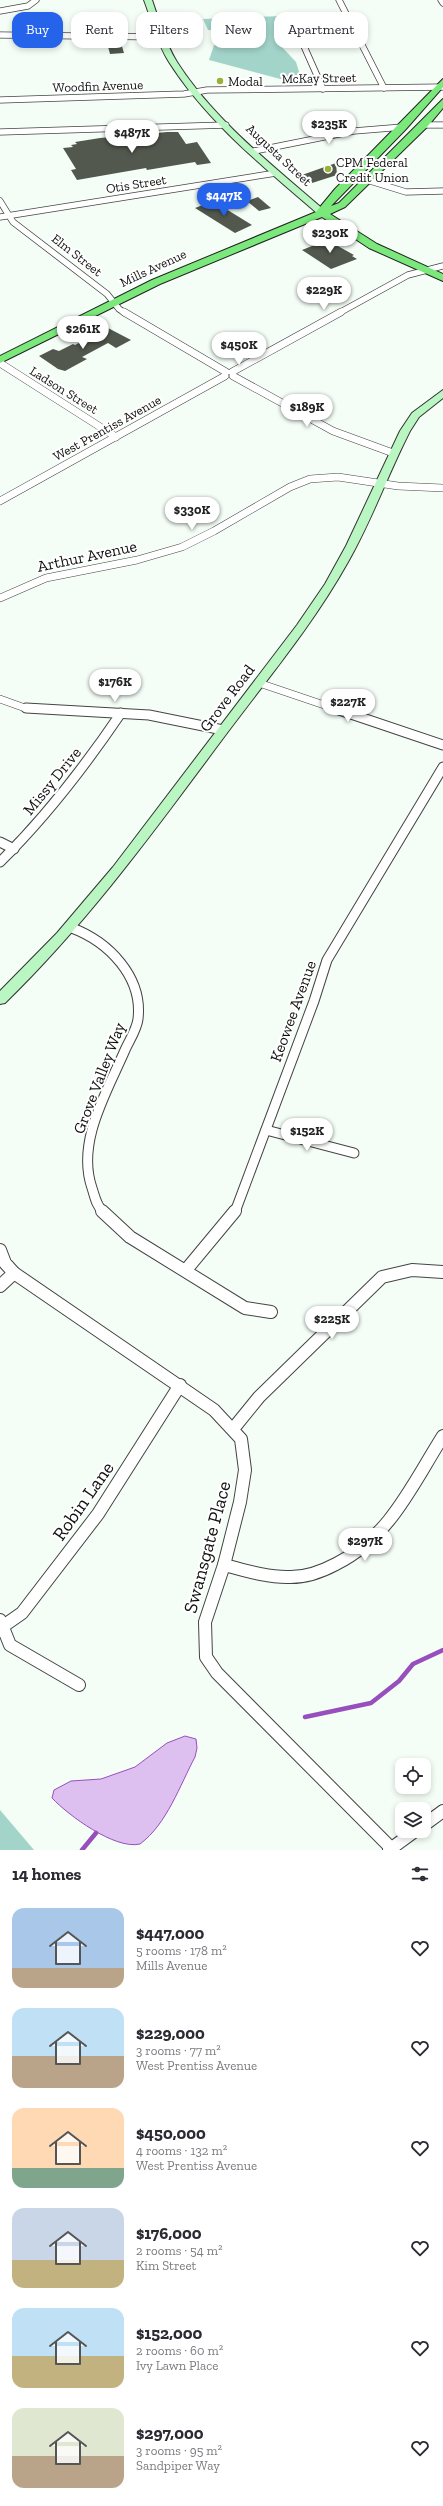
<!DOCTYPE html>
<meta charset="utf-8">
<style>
:root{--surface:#fff;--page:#f7f7f7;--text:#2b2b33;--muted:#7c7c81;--accent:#2563eb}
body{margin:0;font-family:"Zilla Slab",serif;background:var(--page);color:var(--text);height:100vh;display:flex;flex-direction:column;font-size:15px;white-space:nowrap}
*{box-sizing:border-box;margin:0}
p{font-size:13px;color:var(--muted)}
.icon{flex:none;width:22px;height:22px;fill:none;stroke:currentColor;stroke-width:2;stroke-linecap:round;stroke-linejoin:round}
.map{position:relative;height:1850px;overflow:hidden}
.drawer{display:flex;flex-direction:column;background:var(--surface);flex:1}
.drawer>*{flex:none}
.guide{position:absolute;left:12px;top:12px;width:419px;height:36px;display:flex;gap:8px}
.controls{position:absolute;left:395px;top:1758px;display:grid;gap:8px}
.controls a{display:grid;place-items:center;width:36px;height:36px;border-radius:8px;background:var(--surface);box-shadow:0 2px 6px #0003;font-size:20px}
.price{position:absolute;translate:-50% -34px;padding:0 9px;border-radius:14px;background:#fff;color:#222;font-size:13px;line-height:26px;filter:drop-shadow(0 1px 2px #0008)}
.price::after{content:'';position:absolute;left:50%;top:24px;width:12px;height:9px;margin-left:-6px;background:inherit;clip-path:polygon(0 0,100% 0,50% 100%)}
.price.selected{background:var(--accent);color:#fff}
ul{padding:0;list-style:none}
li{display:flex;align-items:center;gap:12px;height:100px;padding:0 12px}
li span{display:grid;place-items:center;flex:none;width:112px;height:80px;border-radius:12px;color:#555}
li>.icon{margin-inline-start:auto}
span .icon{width:48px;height:48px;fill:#fffc;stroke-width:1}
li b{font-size:17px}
h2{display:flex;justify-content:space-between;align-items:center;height:48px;padding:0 12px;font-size:17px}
.chip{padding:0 14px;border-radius:12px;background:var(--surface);box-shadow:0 2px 6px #0003;font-size:14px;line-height:36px}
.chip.selected{background:var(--accent);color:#fff}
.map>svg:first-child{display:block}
.forest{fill:#a3d4ca}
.water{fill:#ddc0f0;stroke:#974fbe}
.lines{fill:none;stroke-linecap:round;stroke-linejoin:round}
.stream{stroke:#974fbe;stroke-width:4.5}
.building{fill:#52584e}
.minor-far3-casing{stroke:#444;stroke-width:7}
.minor-far2-casing{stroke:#444;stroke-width:8}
.minor-far1-casing{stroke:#444;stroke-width:11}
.minor-casing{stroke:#444;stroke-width:14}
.secondary-casing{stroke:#333;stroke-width:2}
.primary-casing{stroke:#222;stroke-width:2}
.minor-far3{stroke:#fff;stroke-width:5.5}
.minor-far2{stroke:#fff;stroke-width:7}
.minor-far1{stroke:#fff;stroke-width:9}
.minor{stroke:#fff;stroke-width:12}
.secondary{fill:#b9f6c1;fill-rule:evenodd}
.primary{fill:#7be87b;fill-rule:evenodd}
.poi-dot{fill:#99b138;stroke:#fff;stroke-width:1.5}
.labels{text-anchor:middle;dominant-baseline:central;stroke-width:4;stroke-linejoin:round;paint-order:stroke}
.far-street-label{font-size:13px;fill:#111;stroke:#fff}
.far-poi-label{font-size:13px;fill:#111;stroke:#fff;text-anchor:start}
.street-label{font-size:16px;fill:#111;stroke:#fff}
.near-street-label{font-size:19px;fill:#111;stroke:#fff}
</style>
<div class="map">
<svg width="443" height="1850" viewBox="0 0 443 1850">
<rect width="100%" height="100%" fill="#f5fef6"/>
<g class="forest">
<path d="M338 14 322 34 281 46 296 62 303 85 209 60 214 45 242 42 239 31 208 30 203 19Z"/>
<path d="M0 1810 34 1850H0Z"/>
</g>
<path class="water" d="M185 1736 196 1739 197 1748 195 1757C180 1785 167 1824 140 1844 115 1850 68 1815 52 1798L54 1790 71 1781 101 1779 135 1767 167 1743Z"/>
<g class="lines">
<g class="stream">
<path d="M305 1717 371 1703 399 1681 413 1664 443 1650"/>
<path d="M82 1850 96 1833"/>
</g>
</g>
<g class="building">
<path d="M107 43H121L124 53 110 54Z"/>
<path d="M167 132H178L186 144 197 142 211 163 197 165 195 162 147 170 146 168 77 180 71 170 76 169 63 148 73 147 71 145 77 144 75 142 100 138Z"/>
<path d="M336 163 337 175 309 184 299 176Z"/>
<path d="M258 197 271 208 259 211 247 201Z"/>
<path d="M213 201 252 225 235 233 195 208Z"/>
<path d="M327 240 354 255 352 256 357 259 331 269 302 250Z"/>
<path d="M108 328 131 340 116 348 108 343 82 357 87 359 65 371 58 369 39 356 53 349 59 351 73 344 75 345Z"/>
</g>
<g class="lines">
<g class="minor-far3-casing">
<g id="minor-far3">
<path d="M339 0 384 88"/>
<path d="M441 0 443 3"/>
<path d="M0 11 28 6 36 0"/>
<path d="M0 35 162 37"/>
<path d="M323 89 303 44 359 39"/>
<path d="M0 100 184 94 207 90 443 87"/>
<path d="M424 125H443"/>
<path d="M0 132 226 125"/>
<path d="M254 151 354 131 403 127"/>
<path d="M354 176 406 192 443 191"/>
<path d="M0 201 13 222 107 294 119 309 125 313"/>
<path d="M0 217 276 173"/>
<path d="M339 313 408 275 443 266"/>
</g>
</g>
<g class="minor-far2-casing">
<g id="minor-far2">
<path d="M124 312 226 372"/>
<path d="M0 363 116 437"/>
<path d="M232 372 341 312"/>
<path d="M233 376 333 431 393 453"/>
<path d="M0 501 225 376"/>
<path d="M0 598 46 578 137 560 182 547 214 531 290 487 310 479 338 477 398 486 443 488"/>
<path d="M259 683 336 709"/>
<path d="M0 699 25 708 44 709"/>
</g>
</g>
<g class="minor-far1-casing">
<g id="minor-far1">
<path d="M26 708 149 715 223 730"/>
<path d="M333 708 443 745"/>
<path d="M0 842 14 849"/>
<path d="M0 862C46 817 85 766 121 713"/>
<path d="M72 928C109 942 143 977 138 1019 137 1029 129 1041 125 1050 107 1092 76 1142 92 1188 95 1197 96 1205 103 1212"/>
<path d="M266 1130 354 1153"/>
<path d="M235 1212 314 1001 327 960 443 767"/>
</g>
</g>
<g class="minor-casing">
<g id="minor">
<path d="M102 1211 130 1237 245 1308 271 1312"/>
<path d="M0 1250 5 1263 14 1273 214 1410 241 1439 245 1470 240 1502 224 1565 205 1622 206 1657 217 1673 393 1850"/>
<path d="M186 1270 235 1211"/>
<path d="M0 1286 14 1273"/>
<path d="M233 1429 259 1397 382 1277 412 1270 443 1272"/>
<path d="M224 1565C244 1570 265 1577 287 1577 304 1578 321 1572 336 1564 390 1537 412 1485 443 1436"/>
<path d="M0 1620 10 1645 79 1685"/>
<path d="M2 1627 22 1613 98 1514 180 1385"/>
<path d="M424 1825 443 1811"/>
<path d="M389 1850 415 1831"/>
</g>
</g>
<g class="secondary-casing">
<g id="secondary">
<path d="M144 0H152C159 20 165 43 177 62 214 120 272 165 324 210V214H318C265 168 207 122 169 62 157 43 152 21 144 0Z"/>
<path d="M443 390V398L419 417 410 431C388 474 372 520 348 562 314 623 269 677 227 733 156 828 91 919 5 1003L0 1004V991L57 933 113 867 297 625 325 584 346 546 400 431 412 413Z"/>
</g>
</g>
<g class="primary-casing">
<path id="primary" d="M443 79V87L406 129 331 206 339 203 443 99V108L427 127 345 207 330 214 377 244 443 274V281L369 248 322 217 160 284 0 363V356L152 280 316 212 335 189Z"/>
</g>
<use href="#minor-far3" class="minor-far3"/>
<use href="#minor-far2" class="minor-far2"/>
<use href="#minor-far1" class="minor-far1"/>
<use href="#minor" class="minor"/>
<use href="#secondary" class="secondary"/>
<use href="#primary" class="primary"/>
</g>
<g class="poi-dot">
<circle cx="220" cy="81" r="4"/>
<circle cx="328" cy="169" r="4"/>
</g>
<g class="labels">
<g class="far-street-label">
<text transform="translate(319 78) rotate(-1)">McKay Street</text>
<text transform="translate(98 86) rotate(-2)">Woodfin Avenue</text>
<text transform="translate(279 155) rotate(43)">Augusta Street</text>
<text transform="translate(136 184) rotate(-9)">Otis Street</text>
<text transform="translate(77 255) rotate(38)">Elm Street</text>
<text transform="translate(153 268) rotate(-25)">Mills Avenue</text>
<text transform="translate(64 390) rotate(32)">Ladson Street</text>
<text transform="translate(107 428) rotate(-29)">West Prentiss Avenue</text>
</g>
<g class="far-poi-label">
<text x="228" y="81">Modal</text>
<text x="336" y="162">CPM Federal<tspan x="336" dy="15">Credit Union</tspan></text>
</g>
<g class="street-label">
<text transform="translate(87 556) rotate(-12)">Arthur Avenue</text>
<text transform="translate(227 698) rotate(-53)">Grove Road</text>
<text transform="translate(52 781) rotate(-51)">Missy Drive</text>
<text transform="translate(293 1011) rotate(-70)">Keowee Avenue</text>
<text transform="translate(99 1078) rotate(-69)">Grove Valley Way</text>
</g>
<g class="near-street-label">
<text transform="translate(83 1501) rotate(-55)">Robin Lane</text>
<text transform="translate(207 1547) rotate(-75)">Swansgate Place</text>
</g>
</g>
</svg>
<div class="controls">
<a><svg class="icon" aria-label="locate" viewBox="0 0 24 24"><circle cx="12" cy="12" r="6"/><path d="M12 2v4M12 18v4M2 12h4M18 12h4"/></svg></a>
<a><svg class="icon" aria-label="layers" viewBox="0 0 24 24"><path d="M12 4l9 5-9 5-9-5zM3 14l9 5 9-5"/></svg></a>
</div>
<b class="price" style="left:329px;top:145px">$235K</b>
<b class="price" style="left:132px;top:154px">$487K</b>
<b class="price selected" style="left:224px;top:217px">$447K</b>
<b class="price" style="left:330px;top:254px">$230K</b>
<b class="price" style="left:324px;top:311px">$229K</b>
<b class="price" style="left:83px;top:350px">$261K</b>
<b class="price" style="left:239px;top:366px">$450K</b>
<b class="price" style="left:307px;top:428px">$189K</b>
<b class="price" style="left:192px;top:531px">$330K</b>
<b class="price" style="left:115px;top:703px">$176K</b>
<b class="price" style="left:348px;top:723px">$227K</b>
<b class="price" style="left:307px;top:1152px">$152K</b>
<b class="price" style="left:332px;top:1340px">$225K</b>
<b class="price" style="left:365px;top:1562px">$297K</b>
<div class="guide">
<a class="chip selected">Buy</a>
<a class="chip">Rent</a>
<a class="chip">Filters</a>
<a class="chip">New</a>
<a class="chip">Apartment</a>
</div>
</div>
<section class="drawer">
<h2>14 homes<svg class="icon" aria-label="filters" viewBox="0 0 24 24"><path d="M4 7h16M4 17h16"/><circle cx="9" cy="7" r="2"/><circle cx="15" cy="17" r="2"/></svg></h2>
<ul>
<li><span style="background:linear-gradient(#a9c7e8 75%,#b9a48a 0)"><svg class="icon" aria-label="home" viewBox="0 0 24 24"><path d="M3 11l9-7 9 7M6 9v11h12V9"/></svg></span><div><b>$447,000</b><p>5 rooms · 178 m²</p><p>Mills Avenue</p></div><svg class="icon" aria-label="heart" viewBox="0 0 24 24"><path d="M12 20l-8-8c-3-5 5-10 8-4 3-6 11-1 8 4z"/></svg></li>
<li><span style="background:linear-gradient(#bfe0f5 60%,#b9a48a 0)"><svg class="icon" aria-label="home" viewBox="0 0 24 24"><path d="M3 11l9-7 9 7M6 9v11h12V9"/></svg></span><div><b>$229,000</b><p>3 rooms · 77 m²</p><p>West Prentiss Avenue</p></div><svg class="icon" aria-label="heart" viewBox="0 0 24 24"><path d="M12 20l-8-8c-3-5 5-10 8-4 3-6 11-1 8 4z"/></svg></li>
<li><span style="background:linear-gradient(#ffd9b3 75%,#7fa58c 0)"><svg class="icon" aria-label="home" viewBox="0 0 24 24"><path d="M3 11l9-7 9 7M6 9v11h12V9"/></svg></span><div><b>$450,000</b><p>4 rooms · 132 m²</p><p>West Prentiss Avenue</p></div><svg class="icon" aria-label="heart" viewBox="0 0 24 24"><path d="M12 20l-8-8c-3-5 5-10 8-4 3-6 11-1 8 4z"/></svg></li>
<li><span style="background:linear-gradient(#c9d6e8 65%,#c2b280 0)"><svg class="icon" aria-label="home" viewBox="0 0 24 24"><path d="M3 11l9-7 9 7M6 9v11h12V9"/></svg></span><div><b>$176,000</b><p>2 rooms · 54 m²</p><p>Kim Street</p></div><svg class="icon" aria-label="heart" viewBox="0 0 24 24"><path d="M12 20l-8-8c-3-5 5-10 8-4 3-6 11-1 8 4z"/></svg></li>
<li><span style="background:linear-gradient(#bfe0f5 60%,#c2b280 0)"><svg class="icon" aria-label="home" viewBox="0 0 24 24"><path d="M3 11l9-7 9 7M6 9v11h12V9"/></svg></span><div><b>$152,000</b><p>2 rooms · 60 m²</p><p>Ivy Lawn Place</p></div><svg class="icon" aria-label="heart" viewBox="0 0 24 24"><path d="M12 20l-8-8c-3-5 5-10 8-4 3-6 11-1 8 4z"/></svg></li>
<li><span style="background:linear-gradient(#dfe7d0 60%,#b9a48a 0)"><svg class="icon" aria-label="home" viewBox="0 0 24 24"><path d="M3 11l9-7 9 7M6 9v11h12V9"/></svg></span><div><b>$297,000</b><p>3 rooms · 95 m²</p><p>Sandpiper Way</p></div><svg class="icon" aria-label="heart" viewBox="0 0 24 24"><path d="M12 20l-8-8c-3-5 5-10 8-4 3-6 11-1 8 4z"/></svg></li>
</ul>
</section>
